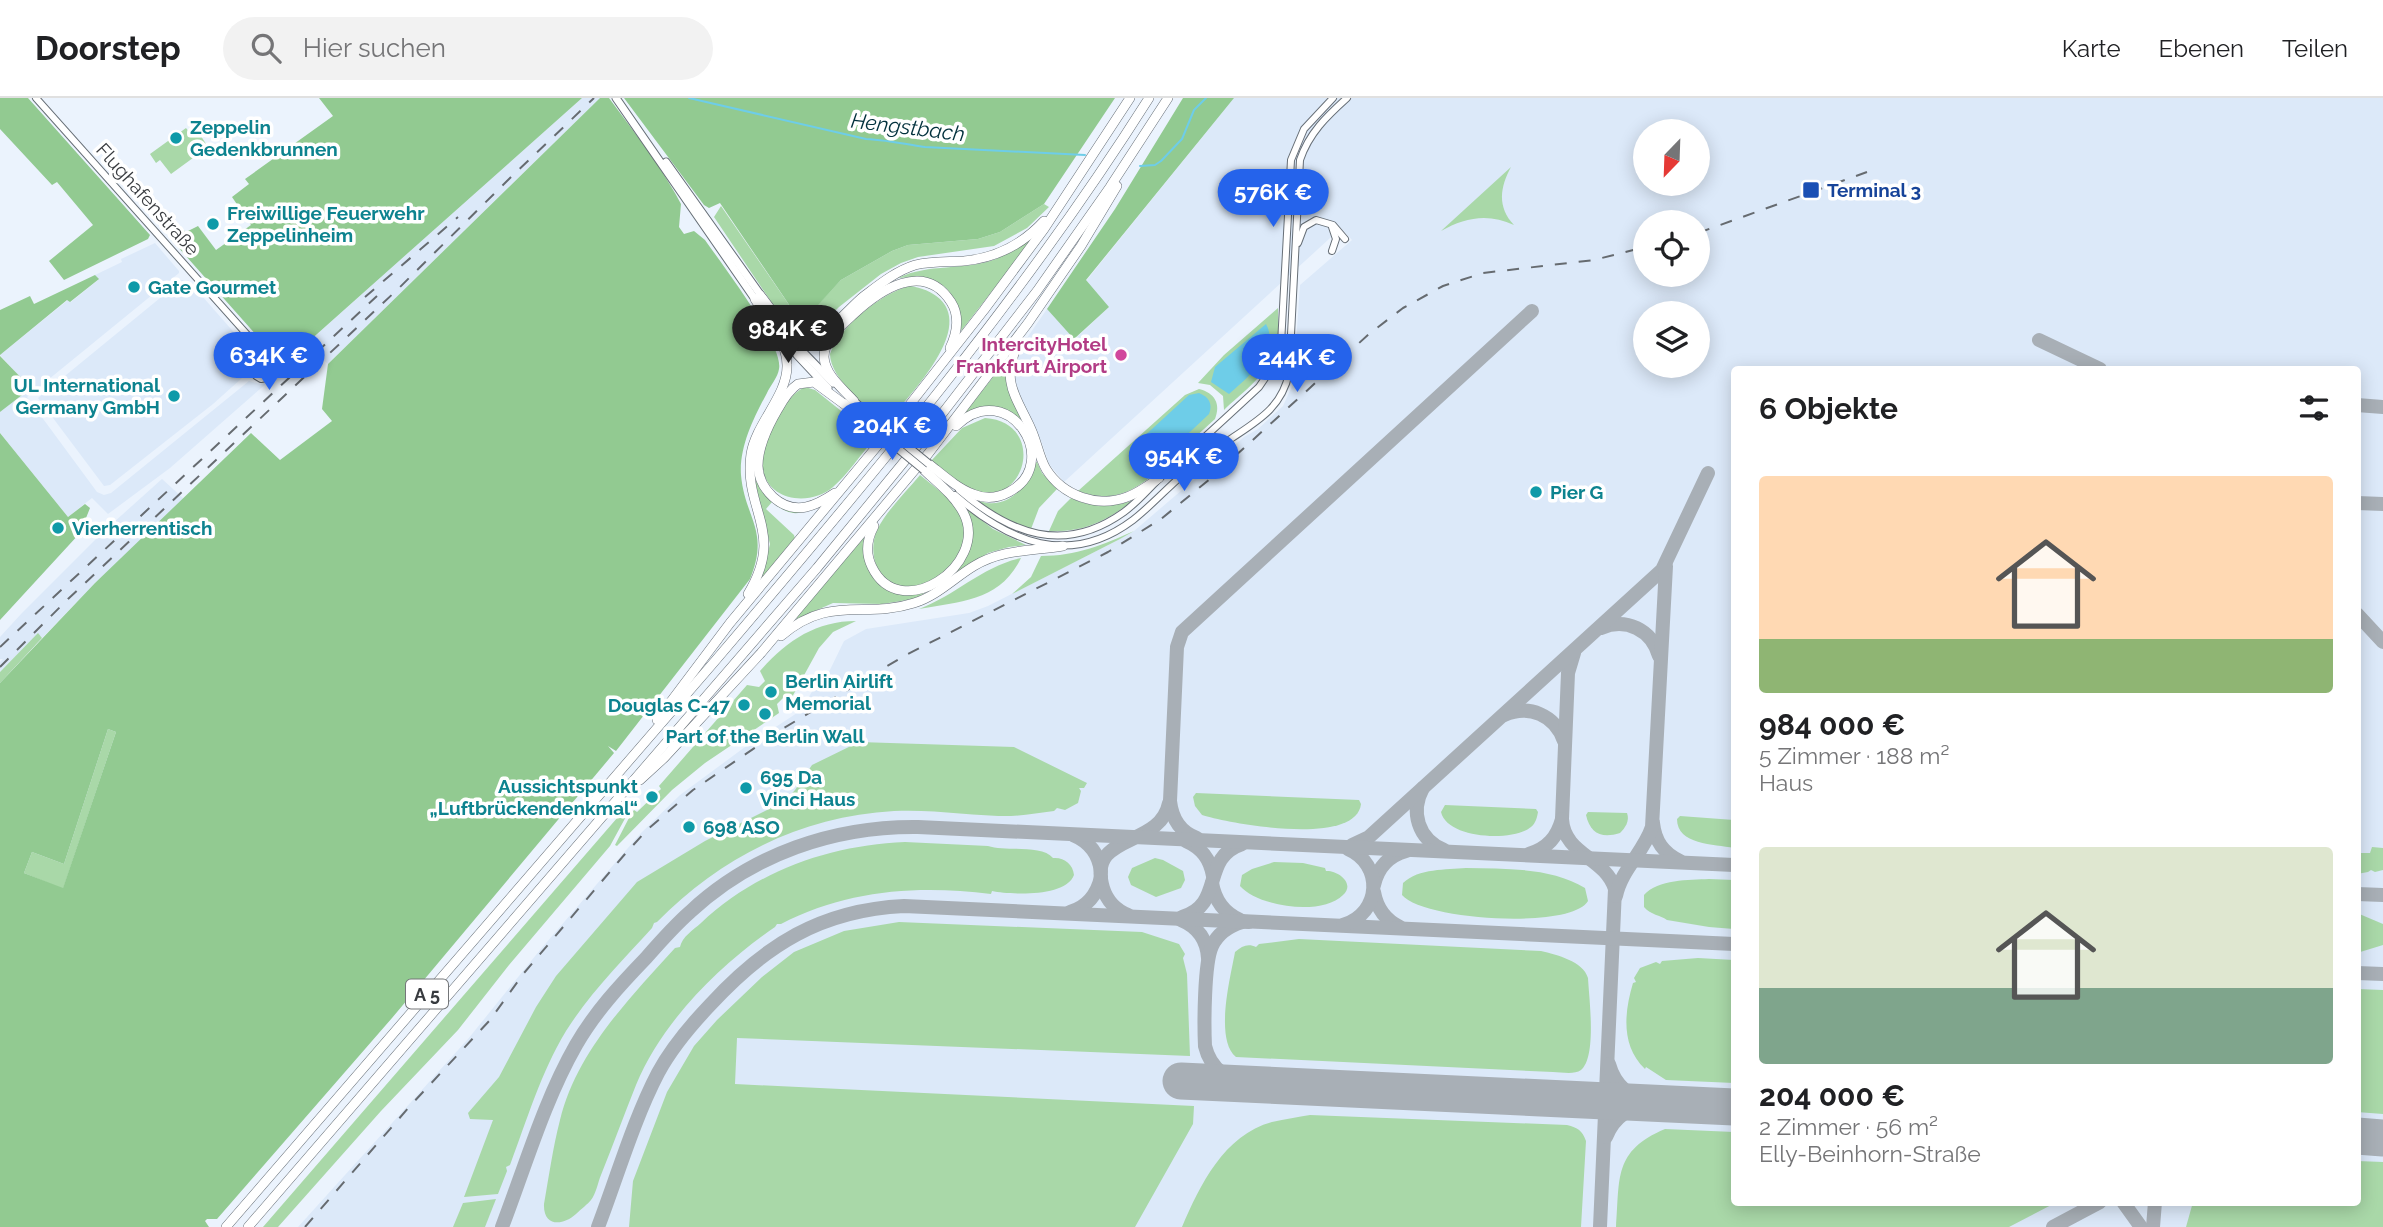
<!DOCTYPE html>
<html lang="de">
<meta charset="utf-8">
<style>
:root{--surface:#fff;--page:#f2f2f2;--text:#202124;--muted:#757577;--line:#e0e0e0;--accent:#2563eb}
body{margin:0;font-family:Raleway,sans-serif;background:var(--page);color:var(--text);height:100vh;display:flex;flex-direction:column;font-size:26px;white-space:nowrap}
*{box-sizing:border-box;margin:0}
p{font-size:23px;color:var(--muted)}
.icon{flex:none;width:38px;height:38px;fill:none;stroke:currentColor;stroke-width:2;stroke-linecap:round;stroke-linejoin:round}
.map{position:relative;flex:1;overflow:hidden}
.panel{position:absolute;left:1731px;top:268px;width:630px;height:840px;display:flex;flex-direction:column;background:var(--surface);border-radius:7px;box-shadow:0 4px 18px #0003}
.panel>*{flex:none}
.needle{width:46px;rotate:203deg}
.buttons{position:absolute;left:1633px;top:21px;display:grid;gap:14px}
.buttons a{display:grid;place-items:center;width:77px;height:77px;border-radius:50%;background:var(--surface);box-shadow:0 4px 18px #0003;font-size:35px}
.price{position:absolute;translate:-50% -60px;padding:0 16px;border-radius:24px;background:var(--accent);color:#fff;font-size:23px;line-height:46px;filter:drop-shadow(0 2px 4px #0008)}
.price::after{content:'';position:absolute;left:50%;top:42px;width:21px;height:16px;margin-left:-10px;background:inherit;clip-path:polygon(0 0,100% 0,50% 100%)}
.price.selected{background:#222;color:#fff}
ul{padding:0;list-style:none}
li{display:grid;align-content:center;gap:14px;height:371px;padding:0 28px}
li span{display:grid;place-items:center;height:217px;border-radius:7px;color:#555}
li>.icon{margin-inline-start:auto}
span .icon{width:126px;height:126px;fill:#fffc;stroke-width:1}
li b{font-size:30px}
h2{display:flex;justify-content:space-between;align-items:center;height:84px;padding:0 28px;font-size:30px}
header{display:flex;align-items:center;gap:42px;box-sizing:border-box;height:98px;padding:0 35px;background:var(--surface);border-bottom:2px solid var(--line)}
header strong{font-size:33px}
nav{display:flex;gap:38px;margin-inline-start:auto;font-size:24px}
.search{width:490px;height:63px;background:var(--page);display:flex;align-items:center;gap:18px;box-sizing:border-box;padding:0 24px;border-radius:38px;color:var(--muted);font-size:26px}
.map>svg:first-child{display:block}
.built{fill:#dce9f9;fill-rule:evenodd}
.green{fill:#a9d8a8}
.forest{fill:#92ca91;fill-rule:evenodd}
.water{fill:#6ecde8}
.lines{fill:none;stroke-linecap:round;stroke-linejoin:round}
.stream{stroke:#6ecde8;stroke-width:2}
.taxiway{stroke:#a8afb6;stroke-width:14}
.runway{stroke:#a8afb6;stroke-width:37}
.tertiary-casing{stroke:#676f77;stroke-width:8}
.secondary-casing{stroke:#676f77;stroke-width:9}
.motorway-casing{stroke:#676f77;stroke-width:10}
.tertiary{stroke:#fff;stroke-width:6}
.secondary{stroke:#fff;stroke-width:7}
.motorway{stroke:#fff;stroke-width:9}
.rail{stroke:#666b70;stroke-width:2;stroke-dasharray:12 12;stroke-linecap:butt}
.secondary-bridge-casing{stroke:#676f77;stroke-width:9;stroke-linecap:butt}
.secondary-bridge{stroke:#fff;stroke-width:7}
.culture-dot{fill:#0f9aa8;stroke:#fff;stroke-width:2.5}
.transit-dot{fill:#1a4fb4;stroke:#fff;stroke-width:2.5}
.hotel-dot{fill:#d1479c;stroke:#fff;stroke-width:2.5}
.labels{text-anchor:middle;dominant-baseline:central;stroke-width:7;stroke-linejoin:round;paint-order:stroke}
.shield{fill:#fff;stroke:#747679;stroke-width:2}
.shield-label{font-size:18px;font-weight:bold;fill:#383b3f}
.culture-label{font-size:19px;font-weight:bold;fill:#0d838f;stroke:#fff;text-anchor:start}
.transit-label{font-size:19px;font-weight:bold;fill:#164399;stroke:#fff;text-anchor:start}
.street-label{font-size:19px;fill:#383b3f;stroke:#fff}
.hotel-label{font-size:19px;font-weight:bold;fill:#b23c85;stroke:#fff;text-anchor:end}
.water-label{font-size:21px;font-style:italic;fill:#02313d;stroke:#fff}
</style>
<header>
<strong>Doorstep</strong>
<div class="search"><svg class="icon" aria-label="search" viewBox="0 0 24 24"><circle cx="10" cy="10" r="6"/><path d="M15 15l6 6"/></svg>Hier suchen</div>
<nav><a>Karte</a><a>Ebenen</a><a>Teilen</a></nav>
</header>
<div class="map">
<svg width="2383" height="1129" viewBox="0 0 2383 1129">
<rect width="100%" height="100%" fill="#ebf3fd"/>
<g class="built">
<path d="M582 0H600L328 266 306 246Z"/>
<path d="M1234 0H2383V1129H298L468 941 540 852 640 736 680 697 745 649 797 615 804 607 819 582 825 580 828 576 844 543 866 531 969 515 988 508 1120 441 1134 433 1244 339 1258 331 1283 308 1293 286 1300 187 1352 142 1341 130 1064 384 1049 366 1042 345 1019 302 1015 281V264L1020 250 1047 211 1075 241 1109 209 1086 183ZM1645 33H1698V86H1645ZM1645 124H1698V177H1645ZM1645 215H1698V268H1645ZM1734 271H2357V1104H1734Z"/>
<path d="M155 145 179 173V175L27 299 97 394 104 397 111 395 249 283 260 286 268 284 170 370 108 416 92 400 68 419 0 335V314L30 290 0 257 68 202 71 204 98 182 95 177 122 164 121 161Z"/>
<path d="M182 182H188L260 264 213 306 110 387 104 388 38 300Z"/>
<path d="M162 381 184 401 95 485 42 540 38 536 0 574V564L3 561H0V539L22 515 103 434Z"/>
</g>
<g class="green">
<path d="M186 30 193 39 199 35 208 49 171 76 160 62 156 65 150 56Z"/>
<path d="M1511 69C1500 89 1497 109 1514 127 1489 115 1465 119 1441 133Z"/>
<path d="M1044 106 1049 109 1027 130 994 148 918 159 901 165 881 176 839 209 815 233 808 235 794 231 772 205 714 119 721 108 794 214 807 218 841 182 892 153 908 147 978 141 1000 134Z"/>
<path d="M1038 134 961 233C960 204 949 179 915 179 909 179 904 180 898 180 929 165 964 173 996 161 1012 154 1024 144 1038 134Z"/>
<path d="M910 188C922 190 931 193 940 201 974 234 907 299 886 326 868 310 830 281 830 256 839 229 883 194 910 188Z"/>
<path d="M1278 210C1278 221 1279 233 1277 244 1273 273 1244 293 1224 312L1223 298 1210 287 1198 285 1224 257Z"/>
<path d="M1009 259C1003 284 1011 301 1023 322L1022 323C995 304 986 310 959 322Z"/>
<path d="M805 289 815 292 875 340C861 356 849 375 833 389 811 408 769 404 763 372 760 354 771 332 780 316 786 306 793 294 805 289Z"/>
<path d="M1199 291C1215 295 1221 306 1215 321 1200 335 1185 348 1170 362 1141 388 1119 408 1078 393L1185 297Z"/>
<path d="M985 320C1046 324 1028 408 976 394 960 389 945 373 931 363L962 330Z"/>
<path d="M758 347 764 395 808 411C795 420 783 413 772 404L766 411 794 437 795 441 761 482 770 446 752 377Z"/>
<path d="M1037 364 1042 375 1057 391 1039 410 1031 431 1003 421 977 403C980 403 983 404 987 405 1013 408 1027 386 1034 365Z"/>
<path d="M920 377C932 387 946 397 956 409 992 460 900 521 877 469 872 458 872 443 877 432 887 412 906 394 920 377Z"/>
<path d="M1071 400C1092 410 1109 409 1132 403 1107 423 1082 435 1049 433L1058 413Z"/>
<path d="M966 410 993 431 1026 447 1009 449 988 455 941 486 914 501 882 506 833 505 797 521 795 519 867 436V468L873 477 879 485 910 496H916L923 494 967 455 972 434Z"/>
<path d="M1134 433 1120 441 1012 496 1031 479 1041 458C1076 458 1103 447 1134 433Z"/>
<path d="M1021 460C1000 503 962 503 919 511 956 497 983 468 1021 460Z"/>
<path d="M856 523 833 534 819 550 791 601 787 602 784 599 777 606 779 615 705 665 672 692 617 748 615 747 631 716 634 712 637 714 661 691 659 688 747 587 759 589 765 583 760 573C786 543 816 523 856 523Z"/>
<path d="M38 535 42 540 0 585V574Z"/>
<path d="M108 631 116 634 63 791 24 775 32 754 64 766Z"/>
<path d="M859 644 1014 649 1087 685 1084 690H1079L1081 693 1078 705 1065 712 1057 710 1054 713C1040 715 1026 717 1011 718 972 718 933 711 894 713 802 718 721 759 657 824L654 825 652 830C622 863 590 895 566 933 541 974 527 1022 510 1067L506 1069 507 1073 498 1096 464 1099 493 1022 470 1021 468 1015 499 979 536 909 556 878 637 784 705 743 785 703 795 692 812 667Z"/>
<path d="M1196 695 1359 702 1361 706C1356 749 1231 726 1202 717L1195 708 1193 699Z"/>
<path d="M1445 707 1536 711 1538 714C1537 719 1536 725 1531 729 1513 744 1447 741 1441 714Z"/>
<path d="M624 712 628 715 610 748 509 867 458 932 381 1013 278 1129H263Z"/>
<path d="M1588 714 1627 715C1630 723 1625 730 1620 735 1601 741 1590 735 1586 717Z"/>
<path d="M1680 718 1734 722V750C1714 746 1677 747 1677 721Z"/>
<path d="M905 744 988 748C1005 754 1041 746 1053 760 1064 759 1073 766 1074 777 1066 799 1012 797 992 793L991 796C917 787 847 792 781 826H777L775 829C719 867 662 924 636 987 624 1017 613 1047 601 1077 598 1084 596 1096 591 1102 588 1106 581 1111 576 1116 563 1128 543 1129 544 1106 549 1078 553 1049 560 1022 577 953 629 901 675 850L680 849C682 839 693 832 701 825 756 773 830 747 905 744Z"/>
<path d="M2372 749 2383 750V772L2375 774 2371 772 2368 774 2357 776V755H2370Z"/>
<path d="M1155 760 1163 762 1183 773 1185 782 1181 790 1156 799 1131 787 1128 779 1132 770Z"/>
<path d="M1274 764 1303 765 1325 770 1326 773C1337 772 1356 785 1343 797 1321 819 1257 808 1240 788L1242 777 1252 771Z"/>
<path d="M1466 770C1505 771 1551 769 1585 790L1588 803C1571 832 1422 822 1402 797L1403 785C1419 770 1446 772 1466 770Z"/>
<path d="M1709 781 1734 782V831L1709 829 1667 822C1660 817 1651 817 1644 809V797C1658 781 1689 782 1709 781Z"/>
<path d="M2357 815 2383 826V847L2357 855Z"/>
<path d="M899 824 1142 834 1179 846 1185 856 1183 860 1187 876 1190 958 737 940 735 986 1194 1008 1193 1026 1135 1129H629L633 1083 667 994 694 948 717 922 762 879 794 854 844 833Z"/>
<path d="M1299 841 1541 853C1557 857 1583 863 1588 880 1589 900 1597 959 1581 972 1574 977 1561 974 1553 974L1236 959C1214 941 1231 877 1235 854 1242 848 1248 845 1256 849L1259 846Z"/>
<path d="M1698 860 1734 862V985L1666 982 1646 969 1645 971C1621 948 1624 915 1633 885L1636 884 1634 880 1640 870 1656 864 1660 866 1662 863Z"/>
<path d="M2357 891 2383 892V1016L2357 1014Z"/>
<path d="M1310 1017 1567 1027C1578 1030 1582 1032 1586 1043L1581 1129H1182C1200 1087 1224 1037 1272 1024 1285 1021 1298 1019 1310 1017Z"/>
<path d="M1665 1031 1734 1034V1104H2057L2009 1129H1616C1620 1080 1613 1053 1665 1031Z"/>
<path d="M2357 1063 2383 1064V1129H2186L2193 1104H2357Z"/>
<path d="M496 1101 485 1129H453L463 1105Z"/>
</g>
<g class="forest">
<path d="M0 0H28L150 137 148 141 64 182 49 163 93 127 57 84 52 87 0 31Z"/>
<path d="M319 0H582L280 269 267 249 169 139 182 131 186 134 198 128 216 152 251 127 232 99 249 86 245 81 333 18Z"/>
<path d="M600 0H609L655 62 675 95 681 106 679 129 684 136 694 133 705 142C721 165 784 247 779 271 778 279 770 288 767 295 754 319 739 349 741 377 745 421 770 432 750 481L616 653 608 648 614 655 392 920 217 1121H207L205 1123 209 1129H0V585L95 485 251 335 280 362 332 323 322 311 328 266ZM108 631 116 634 63 790 24 775 32 754 64 766Z"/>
<path d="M624 0H1115L1044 106 1000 134 978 141 908 147 892 153 841 182 807 219 794 214 720 105 709 110 704 107Z"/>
<path d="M1183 0H1234L1086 182 1109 209 1074 241 1047 211 1115 111Z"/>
<path d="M95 177 99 181 70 204 67 202 0 257V212L30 198 34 206Z"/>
<path d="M0 258 31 290 0 314Z"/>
<path d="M0 335 68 419 85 406 90 410 80 435 0 522Z"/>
</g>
<g class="water">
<path d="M1266 226C1281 253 1247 280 1229 296L1211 284 1215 269Z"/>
<path d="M1199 295C1209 299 1213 306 1209 316L1154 368C1143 371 1136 365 1129 357L1140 342 1189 297Z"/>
</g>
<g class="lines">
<g class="stream">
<path d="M689 0 866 41C886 42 906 46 925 49L1085 57"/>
<path d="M1140 68 1155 67 1161 63 1182 41 1194 12 1206 0"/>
</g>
<g class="taxiway">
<path d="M2039 242 2100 271"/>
<path d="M2357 307 2383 309"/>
<path d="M2357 405 2383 406"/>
<path d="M2357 516 2383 544"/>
<path d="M1601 530C1626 519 1652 532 1659 558"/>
<path d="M1504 617C1529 606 1555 617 1564 643"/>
<path d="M1423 690C1410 714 1418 741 1444 752"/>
<path d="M1562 721 1568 575 1574 555"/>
<path d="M1653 725C1655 743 1663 755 1680 763"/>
<path d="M1073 737C1090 744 1099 756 1101 774"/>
<path d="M1197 740C1180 734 1172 721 1170 703L1177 549 1182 534 1532 213"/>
<path d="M1186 743C1202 750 1210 761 1213 778"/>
<path d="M1352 747 1369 739 1662 472 1708 375"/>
<path d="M1529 756C1548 750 1557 739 1562 721 1564 757 1605 759 1615 791L1600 1129"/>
<path d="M1212 785C1215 803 1224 815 1240 822"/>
<path d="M1374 787C1378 769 1388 758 1406 753"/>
<path d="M1374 794C1377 811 1385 822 1400 829"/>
<path d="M2357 796 2383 797"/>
<path d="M1616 798C1621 772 1644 754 1652 729L1666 468"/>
<path d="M1070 814C1087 809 1097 797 1101 779"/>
<path d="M1128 817C1116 812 1107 803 1103 790 1086 734 1160 751 1169 705"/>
<path d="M1182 819C1225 807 1200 760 1242 746"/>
<path d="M1181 822C1198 829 1207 842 1208 860"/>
<path d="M1240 823 1734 846"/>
<path d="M1242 824C1229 828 1218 835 1212 848 1204 865 1204 927 1205 948 1211 973 1228 981 1251 987"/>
<path d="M1343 827C1382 815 1383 766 1348 751"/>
<path d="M2357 875 2383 876"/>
<path d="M1609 966C1615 988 1630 1000 1652 1005"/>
<path d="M1606 1039C1614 1018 1630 1009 1652 1005"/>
<path d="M2123 1104 2141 1129"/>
<path d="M502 1129C525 1069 544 1003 576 947 595 914 620 887 646 860 660 844 674 828 690 814 752 756 834 728 918 729L1734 767"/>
<path d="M598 1129C617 1079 634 1021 658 975 672 949 690 928 710 907 765 847 821 812 904 808L1249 824"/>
<path d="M2053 1129 2100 1104"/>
<path d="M2153 1129 2155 1104"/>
</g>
<g class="runway">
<path d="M1181 983 1734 1009"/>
<path d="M2357 1038 2383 1040"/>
</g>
<g class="tertiary-casing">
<g id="tertiary">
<path d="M36 0 260 251C266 260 273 271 266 280L261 281 256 278V273L262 265 265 258"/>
<path d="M1298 145 1304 129 1316 122 1333 127 1345 141"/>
<path d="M1332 153 1336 141 1332 129"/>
<path d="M959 392C1010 436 1064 457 1124 414 1139 403 1150 389 1163 377 1195 348 1227 319 1259 289L1274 267 1281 246 1291 62 1304 31 1333 0"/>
<path d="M955 397C1009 444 1069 470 1133 422 1156 404 1174 382 1197 365 1209 357 1220 348 1232 340 1259 322 1282 309 1289 275L1300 62C1309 35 1327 18 1347 0"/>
</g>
</g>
<g class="secondary-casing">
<g id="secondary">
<path d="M616 0 757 204"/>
<path d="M666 64 762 199"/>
<path d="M779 233 797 257 828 290"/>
<path d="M788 234 802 253 833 285"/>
<path d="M850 300 884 329"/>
<path d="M845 305 879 335"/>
</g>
</g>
<g class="motorway-casing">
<g id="motorway">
<path d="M760 197C769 208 790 241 805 242 823 243 850 209 864 198 880 186 896 173 915 167 931 163 947 164 964 163 995 160 1022 147 1044 123"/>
<path d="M1018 245C1001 285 1015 296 1031 331 1037 344 1039 359 1046 371 1063 398 1097 410 1127 399 1138 395 1149 387 1159 380"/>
<path d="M854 303C843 291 825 277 824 259 824 241 842 227 854 216 880 192 924 162 951 204 960 218 957 235 950 250"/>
<path d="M929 366C943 377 957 390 973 396 985 401 998 400 1009 394 1064 365 1008 277 956 328"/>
<path d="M835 395C826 401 816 407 806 409 781 414 759 391 758 368 758 348 768 328 778 311 783 302 789 292 798 286L814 284 848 309"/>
<path d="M874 428C867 441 865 455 872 469 900 527 989 467 964 416 955 398 938 385 924 372"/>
<path d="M748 496C786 433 743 413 751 356 756 325 788 297 787 267 787 244 767 220 755 201"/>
<path d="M781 538C830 496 864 521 914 505 937 498 954 480 974 468 1002 451 1032 453 1063 448"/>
<path d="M657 622 730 525 878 347 984 212 1044 131 1130 0"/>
<path d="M640 682 664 660 761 555 928 356 1028 225 1081 148 1117 88"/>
<path d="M226 1129C389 940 553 752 715 563 869 382 1022 201 1149 0"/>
<path d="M248 1129 817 470 921 343 1037 193 1110 89 1168 0"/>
</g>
</g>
<use href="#tertiary" class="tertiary"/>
<use href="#secondary" class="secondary"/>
<use href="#motorway" class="motorway"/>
<g class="rail">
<path d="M1698 135 1867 74"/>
<path d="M365 199 458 119"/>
<path d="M0 549 377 198"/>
<path d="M0 569 68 501 398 191 509 81 594 0"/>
<path d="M305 1129 410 1008 490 922 524 875 625 756 647 732 693 692 784 630 904 558 1108 454 1161 421 1210 381 1369 236 1403 210 1443 188 1483 175 1594 162 1645 149"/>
</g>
<g class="secondary-bridge-casing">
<g id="secondary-bridge">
<path d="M884 329 929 366"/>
<path d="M879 335 924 372"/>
</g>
</g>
<use href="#secondary-bridge" class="secondary-bridge"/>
</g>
<g class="culture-dot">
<circle cx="176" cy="40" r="7"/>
<circle cx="213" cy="126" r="7"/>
<circle cx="134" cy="189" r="7"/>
<circle cx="174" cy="298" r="7"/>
<circle cx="1536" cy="394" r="7"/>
<circle cx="58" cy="430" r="7"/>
<circle cx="771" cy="594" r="7"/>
<circle cx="744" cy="607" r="7"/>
<circle cx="765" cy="616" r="7"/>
<circle cx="746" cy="690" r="7"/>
<circle cx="652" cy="699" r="7"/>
<circle cx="689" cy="729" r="7"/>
</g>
<rect class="transit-dot" x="1802" y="83" width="18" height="18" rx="3.5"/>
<circle class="hotel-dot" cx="1121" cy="257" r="7"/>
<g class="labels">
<rect class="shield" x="406" y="881.5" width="42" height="29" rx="5"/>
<g class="shield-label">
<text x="427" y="896">A 5</text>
</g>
<g class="culture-label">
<text x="190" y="29">Zeppelin<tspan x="190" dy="22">Gedenkbrunnen</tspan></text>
<text x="227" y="115">Freiwillige Feuerwehr<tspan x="227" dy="22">Zeppelinheim</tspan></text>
<text x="148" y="189">Gate Gourmet</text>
<text x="160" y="287" text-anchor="end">UL International<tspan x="160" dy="22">Germany GmbH</tspan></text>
<text x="1550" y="394">Pier G</text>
<text x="72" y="430">Vierherrentisch</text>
<text x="785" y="583">Berlin Airlift<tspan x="785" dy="22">Memorial</tspan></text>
<text x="730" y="607" text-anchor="end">Douglas C-47</text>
<text x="765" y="638" text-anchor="middle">Part of the Berlin Wall</text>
<text x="760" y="679">695 Da<tspan x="760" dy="22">Vinci Haus</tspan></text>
<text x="638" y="688" text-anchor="end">Aussichtspunkt<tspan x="638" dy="22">„Luftbrückendenkmal“</tspan></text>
<text x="703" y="729">698 ASO</text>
</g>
<g class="transit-label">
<text x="1827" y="92">Terminal 3</text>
</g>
<g class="street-label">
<text transform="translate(148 101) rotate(48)">Flughafenstraße</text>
</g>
<g class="hotel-label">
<text x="1107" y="246">IntercityHotel<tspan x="1107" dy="22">Frankfurt Airport</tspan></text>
</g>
<g class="water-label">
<text transform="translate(908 29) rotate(7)">Hengstbach</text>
</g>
</g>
</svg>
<div class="buttons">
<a><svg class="needle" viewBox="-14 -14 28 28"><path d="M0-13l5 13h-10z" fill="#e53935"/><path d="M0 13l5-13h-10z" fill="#757577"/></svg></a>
<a><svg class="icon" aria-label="locate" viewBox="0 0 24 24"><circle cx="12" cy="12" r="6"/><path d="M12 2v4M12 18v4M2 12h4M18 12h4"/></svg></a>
<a><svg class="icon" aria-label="layers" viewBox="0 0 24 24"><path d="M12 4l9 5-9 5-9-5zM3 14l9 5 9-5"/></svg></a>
</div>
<b class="price" style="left:1273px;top:131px">576K €</b>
<b class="price selected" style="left:788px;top:267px">984K €</b>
<b class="price" style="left:269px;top:294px">634K €</b>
<b class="price" style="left:1297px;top:296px">244K €</b>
<b class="price" style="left:892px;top:364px">204K €</b>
<b class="price" style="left:1184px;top:395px">954K €</b>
<section class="panel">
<h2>6 Objekte<svg class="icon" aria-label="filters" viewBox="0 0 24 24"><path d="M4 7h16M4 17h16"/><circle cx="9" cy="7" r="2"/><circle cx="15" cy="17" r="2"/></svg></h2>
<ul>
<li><span style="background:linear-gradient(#ffd9b3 75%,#8fb573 0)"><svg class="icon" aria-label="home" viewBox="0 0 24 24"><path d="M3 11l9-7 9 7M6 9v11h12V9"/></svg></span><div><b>984 000 €</b><p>5 Zimmer · 188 m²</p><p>Haus</p></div></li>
<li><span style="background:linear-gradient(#dfe7d0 65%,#7fa58c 0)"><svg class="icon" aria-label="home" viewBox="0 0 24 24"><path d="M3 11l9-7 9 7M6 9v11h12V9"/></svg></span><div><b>204 000 €</b><p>2 Zimmer · 56 m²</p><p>Elly-Beinhorn-Straße</p></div></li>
</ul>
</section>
</div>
